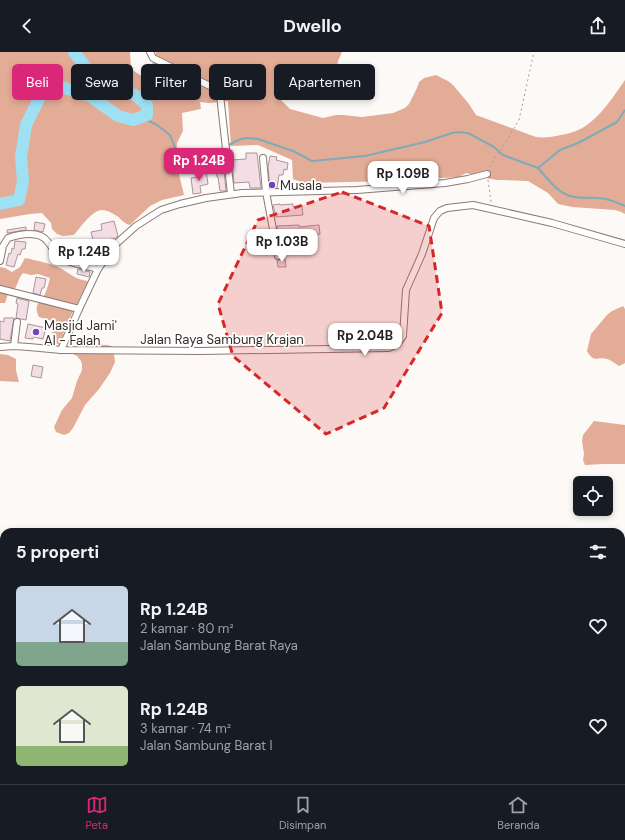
<!DOCTYPE html>
<html lang="id">
<meta charset="utf-8">
<style>
:root{--surface:#171b24;--page:#242831;--text:#f1f3f6;--muted:#9ea1a6;--line:#363941;--accent:#db2777}
body{margin:0;font-family:"DM Sans",sans-serif;background:var(--page);color:var(--text);height:100vh;display:flex;flex-direction:column;font-size:15px;white-space:nowrap}
*{box-sizing:border-box;margin:0}
p{font-size:13px;color:var(--muted)}
.icon{flex:none;width:22px;height:22px;fill:none;stroke:currentColor;stroke-width:2;stroke-linecap:round;stroke-linejoin:round}
.map{position:relative;flex:1;overflow:hidden}
.panel{position:absolute;left:0px;top:476px;width:625px;height:256px;display:flex;flex-direction:column;background:var(--surface);border-radius:12px 12px 0 0;box-shadow:0 2px 6px #0003}
.panel>*{flex:none}
.hud{position:absolute;left:12px;top:12px;width:400px;height:36px;display:flex;gap:8px}
.tools{position:absolute;left:573px;top:424px;display:grid;gap:8px}
.tools a{display:grid;place-items:center;width:40px;height:40px;border-radius:6px;background:var(--surface);box-shadow:0 2px 6px #0003;font-size:20px}
.price{position:absolute;translate:-50% -34px;padding:0 9px;border-radius:8px;background:#fff;color:#222;font-size:13px;line-height:26px;filter:drop-shadow(0 1px 2px #0008)}
.price::after{content:'';position:absolute;left:50%;top:24px;width:12px;height:9px;margin-left:-6px;background:inherit;clip-path:polygon(0 0,100% 0,50% 100%)}
.price.current{background:var(--accent);color:#fff}
ul{padding:0;list-style:none}
li{display:flex;align-items:center;gap:12px;height:100px;padding:0 16px}
li span{display:grid;place-items:center;flex:none;width:112px;height:80px;border-radius:6px;color:#555}
li>.icon{margin-inline-start:auto}
span .icon{width:48px;height:48px;fill:#fffc;stroke-width:1}
li b{font-size:17px}
h2{display:flex;justify-content:space-between;align-items:center;height:48px;padding:0 16px;font-size:17px}
.tag{padding:0 14px;border-radius:6px;background:var(--surface);box-shadow:0 2px 6px #0003;font-size:14px;line-height:36px}
.tag.current{background:var(--accent);color:#fff}
header{display:flex;justify-content:space-between;align-items:center;height:52px;padding:0 16px;background:var(--surface);font-size:18px;font-weight:700}
.dock{display:flex;justify-content:space-around;align-items:center;height:56px;border-top:1px solid var(--line);background:var(--surface);font-size:11px;color:var(--muted)}
.dock a{display:grid;justify-items:center;gap:2px}
.dock .current{color:var(--accent)}
.map>svg:first-child{display:block}
.green{fill:#f9d4c5}
.forest{fill:#e3ac96}
.lines{fill:none;stroke-linecap:round;stroke-linejoin:round}
.stream{stroke:#7fabb8;stroke-width:2}
.river{stroke:#9ee1f5;stroke-width:12}
.building{fill:#f3dee6;stroke:#a9959c}
.minor-casing{stroke:#8d7a73;stroke-width:8}
.path{stroke:#a19b99;stroke-width:1;stroke-dasharray:2 3;stroke-linecap:butt}
.minor{stroke:#fff;stroke-width:6}
.marked{fill:#d62828;fill-opacity:0.2;stroke:#d62828;stroke-width:3;stroke-dasharray:8 5;stroke-linejoin:round}
.poi-dot{fill:#7543ba;stroke:#fff;stroke-width:1.5}
.labels{text-anchor:middle;dominant-baseline:central;stroke-width:3.5;stroke-linejoin:round;paint-order:stroke}
.poi-label{font-size:13px;fill:#362e2b;stroke:#fff;text-anchor:start}
.street-label{font-size:13px;fill:#362e2b;stroke:#fff}
</style>
<header><svg class="icon" aria-label="back" viewBox="0 0 24 24"><path d="M15 5l-7 7 7 7"/></svg>Dwello<svg class="icon" aria-label="share" viewBox="0 0 24 24"><path d="M12 15V3M7 8l5-5 5 5M5 13v7h14v-7"/></svg></header>
<div class="map">
<svg width="625" height="732" viewBox="0 0 625 732">
<rect width="100%" height="100%" fill="#fdf9f7"/>
<path class="green" d="M0 651H4V728H70L69 732H0Z"/>
<g class="forest">
<path d="M0 0H130L131 17 143 25C148 18 156 9 156 0H342L338 9 335 30C325 36 311 39 299 40 291 40 288 38 280 41V47L290 57 323 66 336 63H343L362 65 393 61 405 56 409 52 417 36 419 30 424 26 436 23 448 29 453 33 469 52 476 63 536 85C545 86 552 85 561 83 566 82 571 81 576 79 597 71 613 45 625 28V162L621 160 615 158 572 155 558 152 548 141 528 129 503 128H497L480 125 466 121 459 125 392 129 304 131 293 127 292 108 258 93 231 94 228 49 209 51 200 50 201 57 182 61 183 79 177 91 176 110 184 143 162 148 150 154 130 173C128 172 126 172 124 170 122 169 120 166 117 164 113 162 108 158 102 158 92 158 80 176 74 183L63 184 57 182 52 177 51 171 42 161 30 162 0 167Z"/>
<path d="M25 206C38 209 51 211 62 217 72 223 75 227 88 229L67 272 59 293 53 289 52 282 55 270 39 265C33 252 40 251 45 242 47 237 49 231 50 226L38 222 31 223 23 221C16 229 19 237 8 242L5 251H0V215L5 216 12 220 20 215Z"/>
<path d="M623 254 625 257V311L619 314C616 312 611 308 607 307 598 304 594 312 587 299L591 282 607 263 612 259Z"/>
<path d="M82 292 108 293 113 295 115 310 110 321 99 337 85 353 73 376 69 381 64 383 56 380 54 375 62 358 72 346 77 329 82 318V312L81 309 77 304 73 302C73 294 75 294 82 292Z"/>
<path d="M0 302 8 303 16 307V318L19 330 0 329Z"/>
<path d="M594 369 625 373V412H603L585 413 583 408 584 402 582 389 583 383Z"/>
</g>
<g class="lines">
<g class="stream">
<path d="M141 65 157 73 170 83 184 118 200 112 218 99 238 88 246 86 258 87 293 99 312 109 365 104 425 90 452 81 458 80 468 81 494 95 503 103 538 116 560 98 578 91 617 70 625 58"/>
<path d="M538 116C547 126 557 140 570 144 580 147 589 145 598 146 608 146 616 150 625 154"/>
</g>
<path class="river" d="M0 152 19 148 23 129 21 105 26 73 42 41 58 34 90 44 118 64 133 68 147 63V53L135 43 115 37 91 22 74 0"/>
</g>
<g class="building">
<path d="M246 101H257L261 136H250L249 130 234 131 232 108 246 107Z"/>
<path d="M270 104 277 105 276 108 288 111 287 118 284 117 283 123H279L277 136H270L268 115Z"/>
<path d="M214 108H223L226 139H220L218 125H217L216 115 215 116Z"/>
<path d="M206 118 208 132 200 134 201 141 193 142 191 126 199 125 198 119Z"/>
<path d="M280 152V153L293 152V155L302 154 303 163 276 165 273 153Z"/>
<path d="M114 169 118 184 116 186 104 189V190L94 193 91 180 102 178 101 172Z"/>
<path d="M35 170 45 172 43 180 34 178Z"/>
<path d="M299 173V175L319 173 320 182 302 184 304 201 298 202 297 200H291V195L281 196 277 174Z"/>
<path d="M26 175V178L7 181V178Z"/>
<path d="M15 189 26 190 25 197H22L20 203 18 202 14 215 6 213 9 201 11 202 12 196 14 197Z"/>
<path d="M83 193 98 199 95 206 88 202 84 209 70 205 62 201 64 198 73 202 74 201 78 203Z"/>
<path d="M285 207 286 215H278L277 208Z"/>
<path d="M78 217 90 220 89 225 77 222Z"/>
<path d="M36 225 46 227 44 236H42L40 243 33 241Z"/>
<path d="M17 246 29 249 26 268 16 266 18 252 16 251Z"/>
<path d="M4 266H14L10 289 0 287V269L4 270Z"/>
<path d="M28 272 46 276 43 287 34 285 33 287 25 286Z"/>
<path d="M33 313 43 315 41 326 31 324Z"/>
</g>
<g class="lines">
<g class="minor-casing">
<g id="minor">
<path d="M150 0 153 6 214 36 218 40 220 43 231 142"/>
<path d="M263 106 266 140 278 204"/>
<path d="M0 209 3 194 8 186C20 182 40 178 48 190 53 196 57 205 65 208 74 212 88 214 98 217"/>
<path d="M0 237 79 257"/>
<path d="M14 294 17 270"/>
<path d="M0 295 14 294 29 295 61 298 201 299 389 296 397 292 403 284 406 238 422 202 434 166 440 159 447 156 473 153 552 171 625 192"/>
<path d="M61 298 79 257 98 217 117 191 136 174 161 158 180 152 206 146 242 141 357 138 445 131 468 127 487 122"/>
<path d="M0 644 4 645"/>
<path d="M119 728 124 732"/>
<path d="M235 728V732"/>
</g>
</g>
<g class="path">
<path d="M490 115 495 105 502 96 519 68 534 0"/>
<path d="M488 128 491 150"/>
</g>
<use href="#minor" class="minor"/>
</g>
<path class="marked" d="M342 140 429 174 442 261 384 356 326 382 233 304 218 252 258 168Z"/>
<g class="poi-dot">
<circle cx="272" cy="133" r="4"/>
<circle cx="36" cy="280" r="4"/>
</g>
<g class="labels">
<g class="poi-label">
<text x="280" y="133">Musala</text>
<text x="44" y="273">Masjid Jami'<tspan x="44" dy="15">Al - Falah</tspan></text>
</g>
<g class="street-label">
<text x="222" y="287">Jalan Raya Sambung Krajan</text>
</g>
</g>
</svg>
<div class="tools">
<a><svg class="icon" aria-label="locate" viewBox="0 0 24 24"><circle cx="12" cy="12" r="6"/><path d="M12 2v4M12 18v4M2 12h4M18 12h4"/></svg></a>
</div>
<b class="price current" style="left:199px;top:130px">Rp 1.24B</b>
<b class="price" style="left:403px;top:143px">Rp 1.09B</b>
<b class="price" style="left:282px;top:211px">Rp 1.03B</b>
<b class="price" style="left:84px;top:221px">Rp 1.24B</b>
<b class="price" style="left:365px;top:305px">Rp 2.04B</b>
<div class="hud">
<a class="tag current">Beli</a>
<a class="tag">Sewa</a>
<a class="tag">Filter</a>
<a class="tag">Baru</a>
<a class="tag">Apartemen</a>
</div>
<section class="panel">
<h2>5 properti<svg class="icon" aria-label="filters" viewBox="0 0 24 24"><path d="M4 7h16M4 17h16"/><circle cx="9" cy="7" r="2"/><circle cx="15" cy="17" r="2"/></svg></h2>
<ul>
<li><span style="background:linear-gradient(#c9d6e8 70%,#7fa58c 0)"><svg class="icon" aria-label="home" viewBox="0 0 24 24"><path d="M3 11l9-7 9 7M6 9v11h12V9"/></svg></span><div><b>Rp 1.24B</b><p>2 kamar · 80 m²</p><p>Jalan Sambung Barat Raya</p></div><svg class="icon" aria-label="heart" viewBox="0 0 24 24"><path d="M12 20l-8-8c-3-5 5-10 8-4 3-6 11-1 8 4z"/></svg></li>
<li><span style="background:linear-gradient(#dfe7d0 75%,#8fb573 0)"><svg class="icon" aria-label="home" viewBox="0 0 24 24"><path d="M3 11l9-7 9 7M6 9v11h12V9"/></svg></span><div><b>Rp 1.24B</b><p>3 kamar · 74 m²</p><p>Jalan Sambung Barat I</p></div><svg class="icon" aria-label="heart" viewBox="0 0 24 24"><path d="M12 20l-8-8c-3-5 5-10 8-4 3-6 11-1 8 4z"/></svg></li>
</ul>
</section>
</div>
<nav class="dock">
<a class="current"><svg class="icon" aria-label="map" viewBox="0 0 24 24"><path d="M3 6l6-2 6 2 6-2v14l-6 2-6-2-6 2zM9 4v14M15 6v14"/></svg>Peta</a>
<a><svg class="icon" aria-label="saved" viewBox="0 0 24 24"><path d="M7 4h10v16l-5-4-5 4z"/></svg>Disimpan</a>
<a><svg class="icon" aria-label="home" viewBox="0 0 24 24"><path d="M3 11l9-7 9 7M6 9v11h12V9"/></svg>Beranda</a>
</nav>
